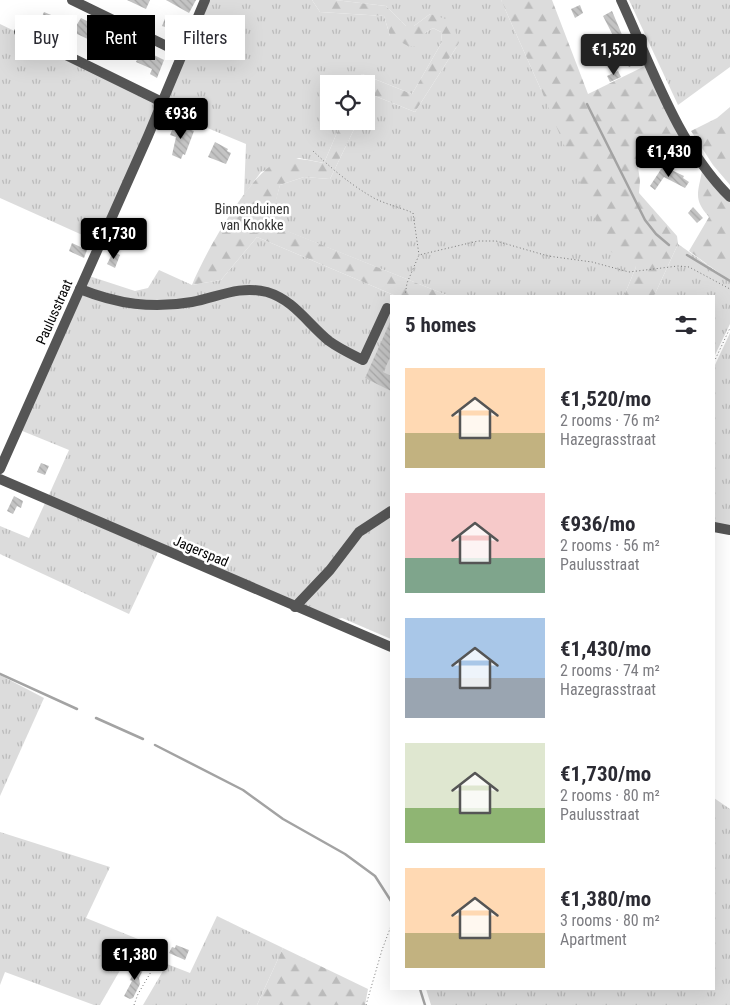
<!DOCTYPE html>
<meta charset="utf-8">
<style>
:root{--surface:#fff;--page:#f2f2f3;--text:#2b2b33;--muted:#7c7c81;--accent:#000}
body{margin:0;font-family:"Roboto Condensed",sans-serif;background:var(--page);color:var(--text);height:100vh;display:flex;flex-direction:column;font-size:19px;white-space:nowrap}
*{box-sizing:border-box;margin:0}
p{font-size:16px;color:var(--muted)}
.icon{flex:none;width:28px;height:28px;fill:none;stroke:currentColor;stroke-width:2;stroke-linecap:round;stroke-linejoin:round}
.map{position:relative;flex:1;overflow:hidden}
.sheet{position:absolute;left:390px;top:295px;width:325px;height:695px;display:flex;flex-direction:column;background:var(--surface);border-radius:0px;box-shadow:0 5px 20px #0002}
.sheet>*{flex:none}
.banner{position:absolute;left:15px;top:15px;width:300px;height:45px;display:flex;gap:10px}
.buttons{position:absolute;left:320px;top:75px;display:grid;gap:10px}
.buttons a{display:grid;place-items:center;width:55px;height:55px;border-radius:0px;background:var(--surface);box-shadow:0 5px 20px #0002;font-size:25px}
.price{position:absolute;translate:-50% -42px;padding:0 11px;border-radius:5px;background:var(--accent);color:#fff;font-size:16px;line-height:32px;filter:drop-shadow(0 1px 2px #0008)}
.price::after{content:'';position:absolute;left:50%;top:30px;width:15px;height:11px;margin-left:-8px;background:inherit;clip-path:polygon(0 0,100% 0,50% 100%)}
.price.active{background:#222;color:#fff}
ul{padding:0;list-style:none}
li{display:flex;align-items:center;gap:15px;height:125px;padding:0 15px}
li span{display:grid;place-items:center;flex:none;width:140px;height:100px;border-radius:0px;color:#555}
li>.icon{margin-inline-start:auto}
span .icon{width:60px;height:60px;fill:#fffc;stroke-width:1}
li b{font-size:21px}
h2{display:flex;justify-content:space-between;align-items:center;height:60px;padding:0 15px;font-size:21px}
.pill{padding:0 18px;border-radius:0px;background:var(--surface);box-shadow:0 5px 20px #0002;font-size:18px;line-height:45px}
.pill.active{background:var(--accent);color:#fff}
.map>svg:first-child{display:block}
.grass{fill:url(#grass-tufts)}
.forest{fill:url(#forest-firs)}
.lines{fill:none;stroke-linecap:round;stroke-linejoin:round}
.stream{stroke:#a3a3a3;stroke-width:2.5}
.building{fill:url(#building-back-hatch)}
.path{stroke:#777;stroke-width:1;stroke-dasharray:1 2.5;stroke-linecap:butt}
.minor{stroke:#555;stroke-width:10}
.labels{text-anchor:middle;dominant-baseline:central;stroke-width:5;stroke-linejoin:round;paint-order:stroke}
.park-label{font-size:14px;fill:#333;stroke:#fff}
.street-label{font-size:14px;fill:#000;stroke:#fff}
</style>
<div class="map">
<svg width="730" height="1005" viewBox="0 0 730 1005">
<defs>
<pattern id="grass-tufts" width="24" height="20" patternUnits="userSpaceOnUse" patternTransform="scale(1.25)"><rect width="24" height="20" fill="#dcdcdc"/><path d="M3 7l-1-3M5 7V3M7 7l1-3M15 17l-1-3M17 17v-4M19 17l1-3" fill="none" stroke="#bbb"/></pattern>
<pattern id="forest-firs" width="22" height="20" patternUnits="userSpaceOnUse" patternTransform="scale(1.25)"><rect width="22" height="20" fill="#dcdcdc"/><path d="M5 1l3.5 6h-7zM16 11l3.5 6h-7z" fill="#bbb"/></pattern>
<pattern id="building-back-hatch" width="6" height="6" patternUnits="userSpaceOnUse" patternTransform="scale(1.25)"><rect width="6" height="6" fill="#c4c4c4"/><path d="M-1 5l2 2M0 0l6 6M5-1l2 2" fill="none" stroke="#a7a7a7"/></pattern>
</defs>
<rect width="100%" height="100%" fill="#fff"/>
<g class="grass">
<path d="M202 0H312L320 12 384 16 390 36 425 33 433 28 441 32 442 42 412 94 362 74 358 84H329V121H342L324 163 299 158 261 172 244 195 246 144 157 107 98 242 0 198V24L159 101Z"/>
<path d="M335 0H501L542 92 636 267 624 296H449L269 224 280 185 304 177 330 179 358 121H366V102L370 94 415 112 459 43 430 14 414 26H406L386 6Z"/>
<path d="M629 0H730V67L678 105Z"/>
<path d="M257 237 396 296H391V639L342 618 337 619 48 497 69 450 15 428 83 274 135 291 148 288 159 270 192 285 221 280Z"/>
<path d="M678 244 730 281V324L714 357V296H654Z"/>
<path d="M730 333V528L714 525V367Z"/>
<path d="M45 503 158 552 129 614 0 554V526L29 538Z"/>
<path d="M0 675 44 698 0 796Z"/>
<path d="M714 798 730 809V1005H431L426 989H714Z"/>
<path d="M0 832 110 867 86 918 138 939 100 1005H94L5 972 0 985Z"/>
<path d="M217 916 283 948 257 1005H143L167 964 190 973Z"/>
</g>
<g class="forest">
<path d="M312 0H335L386 6 406 26H414L430 14 452 21 459 43 415 112 370 94 366 102V84H358L362 74 412 94 442 42 441 32 433 28 425 33 421 46H408L390 36 384 16 320 12Z"/>
<path d="M501 0H552L588 94 647 65 696 162 691 167 684 166 648 139 636 153 640 181 639 193 677 236 678 244 654 296H624L636 267 608 250 542 92Z"/>
<path d="M730 107V185L713 165 691 131 717 118Z"/>
<path d="M342 121H358L330 179 304 177 280 185 270 224 449 296H396L257 237 221 280 192 285C204 255 247 178 275 163 290 155 308 160 324 163Z"/>
<path d="M702 171 730 201V281L689 251 709 217C693 199 698 193 702 171Z"/>
<path d="M283 948 368 989 365 1005H257Z"/>
</g>
<g class="lines">
<g class="stream">
<path d="M587 104 645 220 656 234 669 245"/>
<path d="M687 255 730 281"/>
<path d="M0 674 77 709"/>
<path d="M96 718 143 739"/>
<path d="M155 745 243 790 283 819 345 854 375 876 391 901"/>
<path d="M420 989 425 1005"/>
</g>
</g>
<g class="building">
<path d="M127 0H150L146 9Z"/>
<path d="M166 0H196L189 13Z"/>
<path d="M580 5 583 13 575 18 571 9Z"/>
<path d="M612 11 628 49 631 48 637 63 629 67 603 16Z"/>
<path d="M44 12 63 20 57 34 47 29 49 23 41 19Z"/>
<path d="M166 16 182 22 178 31 162 26Z"/>
<path d="M81 18 99 27 92 41 75 33 76 31 74 29Z"/>
<path d="M114 34 132 42 124 56 107 49Z"/>
<path d="M142 49 164 60 157 78 150 74 152 69 136 62Z"/>
<path d="M618 71 621 77 610 82 607 76Z"/>
<path d="M175 123 194 131 185 155 183 154 181 159 172 155 176 137 170 135Z"/>
<path d="M215 142 228 149 227 151 231 153 226 164 208 157Z"/>
<path d="M663 166 684 176 683 178 689 182 685 188 664 177 655 190 650 186Z"/>
<path d="M693 207 703 218 697 223 688 213Z"/>
<path d="M72 243 87 250 84 258 69 251Z"/>
<path d="M113 252 120 255 115 268 107 264Z"/>
<path d="M391 320V356L383 372 391 376V391L365 378Z"/>
<path d="M41 463 49 466 45 475 37 472Z"/>
<path d="M14 496 23 501 21 508 17 506 13 514 7 511Z"/>
<path d="M176 945 189 950 185 960 169 953 172 947 175 948Z"/>
<path d="M139 962 145 966 139 978 140 984 133 998 130 999 124 996 132 981 130 980 134 972 132 971Z"/>
</g>
<g class="lines">
<g class="path">
<path d="M313 151C332 169 350 184 372 197 384 204 400 207 413 213L419 255"/>
<path d="M405 296 407 283 419 255 478 241H496L548 256 592 262 629 272 678 266 689 267 730 289"/>
<path d="M714 362 730 328"/>
<path d="M134 1005 138 994 165 948"/>
<path d="M366 1005 382 950 391 926"/>
</g>
<g class="minor">
<path d="M72 0 183 54"/>
<path d="M621 0C651 65 678 146 730 197"/>
<path d="M19 32 162 102"/>
<path d="M80 289C117 304 152 309 192 302 218 297 239 285 267 292 294 300 308 324 329 341 340 349 351 354 363 360L387 308"/>
<path d="M0 469 148 136 205 0"/>
<path d="M0 479 391 647"/>
<path d="M714 527 730 530"/>
<path d="M295 607 330 570 359 532 391 511"/>
</g>
</g>
<g class="labels">
<g class="park-label">
<text x="252" y="209">Binnenduinen<tspan x="252" dy="16">van Knokke</tspan></text>
</g>
<g class="street-label">
<text transform="translate(54 312) rotate(-66)">Paulusstraat</text>
<text transform="translate(201 551) rotate(23)">Jagerspad</text>
</g>
</g>
</svg>
<div class="buttons">
<a><svg class="icon" aria-label="locate" viewBox="0 0 24 24"><circle cx="12" cy="12" r="6"/><path d="M12 2v4M12 18v4M2 12h4M18 12h4"/></svg></a>
</div>
<b class="price active" style="left:614px;top:76px">€1,520</b>
<b class="price" style="left:181px;top:140px">€936</b>
<b class="price" style="left:669px;top:178px">€1,430</b>
<b class="price" style="left:114px;top:260px">€1,730</b>
<b class="price" style="left:135px;top:981px">€1,380</b>
<div class="banner">
<a class="pill">Buy</a>
<a class="pill active">Rent</a>
<a class="pill">Filters</a>
</div>
<section class="sheet">
<h2>5 homes<svg class="icon" aria-label="filters" viewBox="0 0 24 24"><path d="M4 7h16M4 17h16"/><circle cx="9" cy="7" r="2"/><circle cx="15" cy="17" r="2"/></svg></h2>
<ul>
<li><span style="background:linear-gradient(#ffd9b3 65%,#c2b280 0)"><svg class="icon" aria-label="home" viewBox="0 0 24 24"><path d="M3 11l9-7 9 7M6 9v11h12V9"/></svg></span><div><b>€1,520/mo</b><p>2 rooms · 76 m²</p><p>Hazegrasstraat</p></div></li>
<li><span style="background:linear-gradient(#f6c9c9 65%,#7fa58c 0)"><svg class="icon" aria-label="home" viewBox="0 0 24 24"><path d="M3 11l9-7 9 7M6 9v11h12V9"/></svg></span><div><b>€936/mo</b><p>2 rooms · 56 m²</p><p>Paulusstraat</p></div></li>
<li><span style="background:linear-gradient(#a9c7e8 60%,#9aa5b1 0)"><svg class="icon" aria-label="home" viewBox="0 0 24 24"><path d="M3 11l9-7 9 7M6 9v11h12V9"/></svg></span><div><b>€1,430/mo</b><p>2 rooms · 74 m²</p><p>Hazegrasstraat</p></div></li>
<li><span style="background:linear-gradient(#dfe7d0 65%,#8fb573 0)"><svg class="icon" aria-label="home" viewBox="0 0 24 24"><path d="M3 11l9-7 9 7M6 9v11h12V9"/></svg></span><div><b>€1,730/mo</b><p>2 rooms · 80 m²</p><p>Paulusstraat</p></div></li>
<li><span style="background:linear-gradient(#ffd9b3 65%,#c2b280 0)"><svg class="icon" aria-label="home" viewBox="0 0 24 24"><path d="M3 11l9-7 9 7M6 9v11h12V9"/></svg></span><div><b>€1,380/mo</b><p>3 rooms · 80 m²</p><p>Apartment</p></div></li>
</ul>
</section>
</div>
